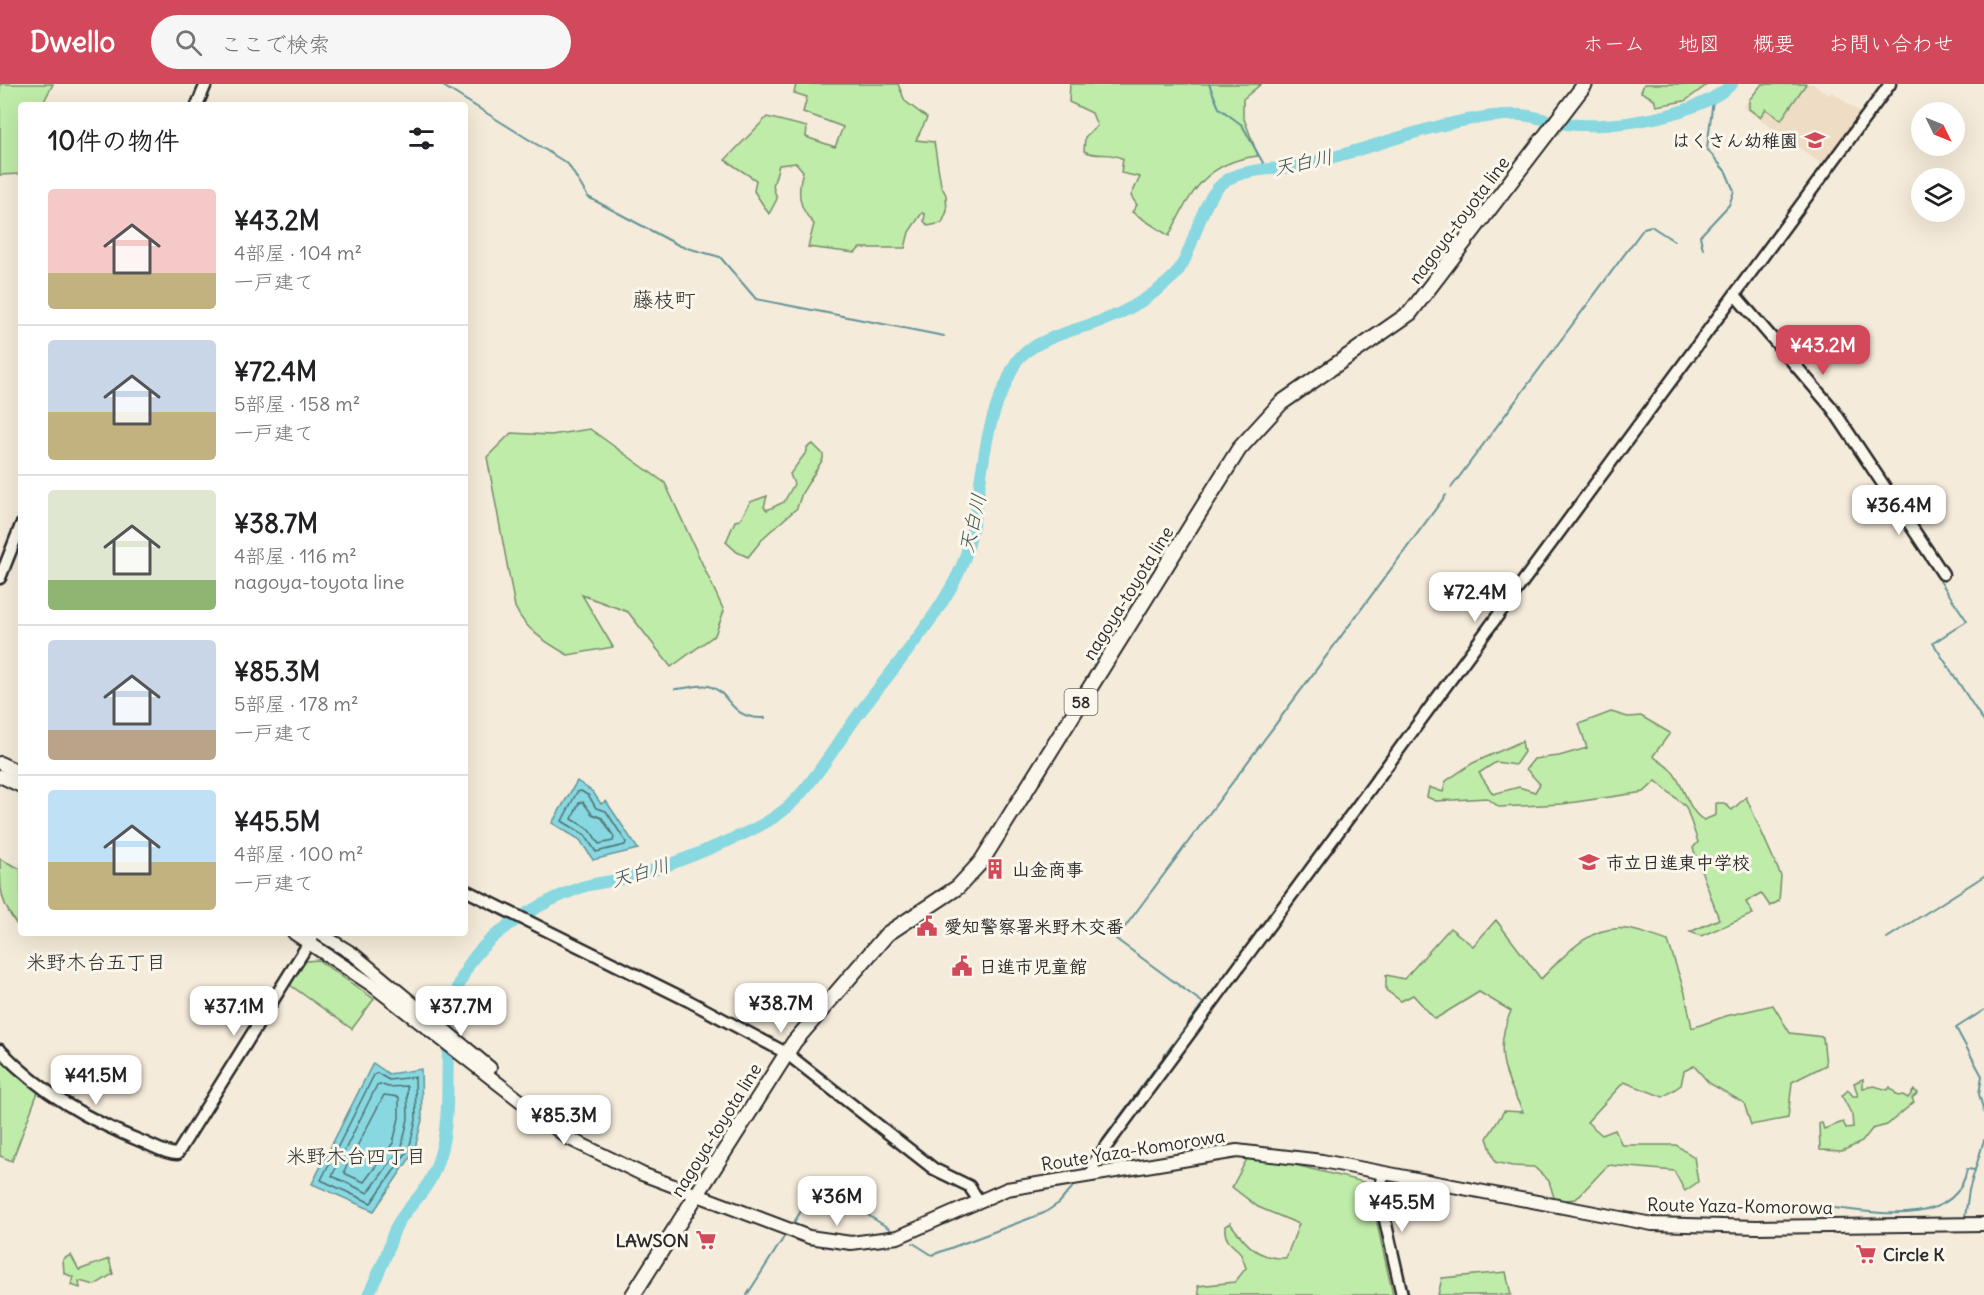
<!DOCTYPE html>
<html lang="ja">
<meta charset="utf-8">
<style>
:root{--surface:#fff;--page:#f6f6f6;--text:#202124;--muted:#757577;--line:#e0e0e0;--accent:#d1495b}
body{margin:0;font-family:Delius,"Klee One",sans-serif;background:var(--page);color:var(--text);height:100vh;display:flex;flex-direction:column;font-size:22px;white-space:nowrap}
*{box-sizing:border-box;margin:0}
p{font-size:20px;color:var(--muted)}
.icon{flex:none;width:33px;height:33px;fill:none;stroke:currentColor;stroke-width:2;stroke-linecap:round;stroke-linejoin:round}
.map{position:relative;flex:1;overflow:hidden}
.side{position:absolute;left:18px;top:18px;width:450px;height:834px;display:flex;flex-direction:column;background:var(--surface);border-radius:6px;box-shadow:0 6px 24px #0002}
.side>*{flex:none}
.needle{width:39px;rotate:133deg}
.fabs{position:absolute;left:1911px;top:18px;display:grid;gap:12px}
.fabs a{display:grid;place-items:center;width:54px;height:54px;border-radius:50%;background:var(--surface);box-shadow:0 6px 24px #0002;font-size:30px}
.price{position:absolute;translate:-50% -51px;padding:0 14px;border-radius:12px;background:#fff;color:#222;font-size:20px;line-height:39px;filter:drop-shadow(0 2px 3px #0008)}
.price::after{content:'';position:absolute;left:50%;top:36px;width:18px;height:14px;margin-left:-9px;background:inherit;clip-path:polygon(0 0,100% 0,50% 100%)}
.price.active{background:var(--accent);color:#fff}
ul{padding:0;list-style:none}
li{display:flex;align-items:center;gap:18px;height:150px;padding:0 30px}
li+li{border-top:2px solid var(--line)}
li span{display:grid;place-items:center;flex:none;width:168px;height:120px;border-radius:6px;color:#555}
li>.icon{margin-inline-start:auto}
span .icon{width:72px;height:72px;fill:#fffc;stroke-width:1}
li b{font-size:26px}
h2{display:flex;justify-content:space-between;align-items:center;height:72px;padding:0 30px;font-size:26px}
header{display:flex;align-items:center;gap:36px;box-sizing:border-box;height:84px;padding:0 30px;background:var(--accent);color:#fff}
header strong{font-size:28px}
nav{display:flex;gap:33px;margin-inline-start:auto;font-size:21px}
.search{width:420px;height:54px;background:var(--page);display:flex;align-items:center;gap:15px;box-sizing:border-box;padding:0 21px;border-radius:33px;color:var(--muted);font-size:22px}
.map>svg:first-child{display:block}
.built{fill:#eedcc4}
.green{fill:#bfeca9;stroke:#758c6a;stroke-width:1.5}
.water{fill:#87d8e0;stroke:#629398;stroke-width:1.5}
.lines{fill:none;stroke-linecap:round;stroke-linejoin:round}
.shore{stroke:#507073;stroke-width:1.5}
.stream{stroke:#629398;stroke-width:2}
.river{stroke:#87d8e0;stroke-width:12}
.tertiary-casing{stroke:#2b2b2b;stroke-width:15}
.secondary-casing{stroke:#2b2b2b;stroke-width:16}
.primary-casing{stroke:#2b2b2b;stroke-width:18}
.tertiary{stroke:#fbf7ec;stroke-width:10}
.secondary{stroke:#fbf7ec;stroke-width:12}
.primary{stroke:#fbf7ec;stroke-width:14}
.labels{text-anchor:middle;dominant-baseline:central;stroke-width:6;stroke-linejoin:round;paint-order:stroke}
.shield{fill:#fbf7ec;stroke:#696865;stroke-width:1.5}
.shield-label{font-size:16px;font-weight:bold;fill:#2b2b2b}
.poi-label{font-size:18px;font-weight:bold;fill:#2b2b2b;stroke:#fbf7ec;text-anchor:start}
.street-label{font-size:18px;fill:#2b2b2b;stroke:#fbf7ec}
.water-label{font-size:20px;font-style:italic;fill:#425658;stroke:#fbf7ec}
.neighbourhood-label{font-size:20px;fill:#2b2b2b;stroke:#fbf7ec}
.quarter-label{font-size:21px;fill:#2b2b2b;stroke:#fbf7ec}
</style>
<header>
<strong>Dwello</strong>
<div class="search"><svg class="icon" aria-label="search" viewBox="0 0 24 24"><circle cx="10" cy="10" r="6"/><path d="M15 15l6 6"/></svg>ここで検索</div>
<nav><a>ホーム</a><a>地図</a><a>概要</a><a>お問い合わせ</a></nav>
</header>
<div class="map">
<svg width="1984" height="1211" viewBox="0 0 1984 1211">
<rect width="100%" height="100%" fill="#f5ebda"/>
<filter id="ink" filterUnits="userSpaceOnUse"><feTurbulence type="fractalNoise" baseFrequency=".0167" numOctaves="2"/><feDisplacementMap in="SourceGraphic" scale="12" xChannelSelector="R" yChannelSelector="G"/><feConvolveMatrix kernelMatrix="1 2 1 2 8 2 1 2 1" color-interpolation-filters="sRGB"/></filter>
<g filter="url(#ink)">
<path class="built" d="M1762 0H1813L1829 11 1832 8 1862 30 1823 81 1743 23Z"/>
<g class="green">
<path d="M0 0H53L42 21H21L20 90 0 91Z"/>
<path d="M796 0H898L905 17 927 34 916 56 934 58 941 101 946 111 947 127 942 139 928 142 924 137 925 130 922 129 909 148 905 164H860L855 169 808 163 814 140C798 124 797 108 803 87L796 79 779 81 773 102 777 115 769 130 754 107 756 96 725 76 767 33 807 43 806 53 835 63 843 43 803 28 807 13 794 9Z"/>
<path d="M1070 0H1261L1243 15V32L1258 72C1205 78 1191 108 1169 152L1132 128 1137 121 1131 112 1140 93 1121 89 1123 75C1110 67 1097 74 1084 67L1085 53 1097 42 1092 29 1069 18Z"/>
<path d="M1644 0H1708L1685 17 1656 22 1654 15 1641 8Z"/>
<path d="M1762 0H1806L1781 36 1766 25 1760 33 1749 25V16Z"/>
<path d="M590 345 665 399 724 527 715 551 671 583 628 528 582 511 613 563 568 571C547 559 525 546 515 523L487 373 511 349 551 351Z"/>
<path d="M813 360 823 370V375L802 409 797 424 765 452 748 473 737 468 726 458 735 437 740 436 750 418 767 412 764 423 767 426 784 418 794 400 790 390 807 367V363Z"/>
<path d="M1611 628 1628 633 1641 632 1670 649 1653 672C1659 677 1666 681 1672 687 1684 701 1688 728 1704 736L1716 731V719H1724L1732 726 1746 713 1781 792 1779 817 1770 822 1761 809 1746 818 1753 830 1701 852 1690 848 1719 835 1693 764 1698 758 1686 723 1656 697 1644 708 1562 720 1499 723 1487 714 1436 717 1427 713 1429 703 1443 708 1446 697 1473 679 1522 657 1524 668 1515 681 1496 678 1479 689 1493 710 1519 703 1535 708 1540 700 1526 685 1534 675 1559 672 1587 664 1579 640Z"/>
<path d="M0 775 21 785V846C0 820 0 807 0 775Z"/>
<path d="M1496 836 1541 895C1565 871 1590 840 1627 845 1641 847 1655 853 1668 857L1685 909 1692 944 1726 932 1773 921 1790 949 1823 953 1826 981 1792 998 1788 1034 1751 1041 1744 1019 1709 999 1694 982 1684 987 1681 1001 1663 1013 1624 998 1587 1038 1602 1051 1615 1046 1622 1061H1676L1694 1073 1698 1098 1685 1107 1674 1087 1608 1081 1576 1115 1555 1117 1549 1097 1534 1083 1512 1082 1495 1078 1487 1054 1504 1027 1523 1028C1505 991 1493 966 1511 927L1479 908 1435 935 1413 911 1401 917 1386 906V891L1404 895 1450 844 1473 862Z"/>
<path d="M318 876 374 915 352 945 290 901 306 877Z"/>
<path d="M0 974 38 1008 12 1077 0 1072Z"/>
<path d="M1863 995V1004L1874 1002 1888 1006 1890 1003 1898 1012 1903 1011 1908 1014 1914 1006 1918 1009 1912 1014 1914 1018 1887 1041 1872 1045 1862 1058 1842 1067 1820 1066 1819 1039H1822L1824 1045 1843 1038 1846 1044 1853 1043 1852 1031 1842 1012 1848 1006 1853 1012H1858L1854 999Z"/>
<path d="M1247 1075 1283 1078 1368 1099 1393 1211H1199L1198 1202 1235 1198 1246 1184C1244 1179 1242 1170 1238 1166 1229 1159 1224 1154 1225 1142L1230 1139C1247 1161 1257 1175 1286 1174L1299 1140 1258 1123 1232 1103Z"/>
<path d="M71 1171 79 1186 109 1175 113 1190 95 1201 79 1197 80 1204 71 1201 73 1193 64 1189 63 1175Z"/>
<path d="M1506 1188 1511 1211H1438L1442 1194Z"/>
</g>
<g class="water">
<path d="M577 697 593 708 601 720 606 717 638 765 593 776 580 756 552 739Z"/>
<path d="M373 979 389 990 421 985 422 1036 414 1068 374 1127 312 1100Z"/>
</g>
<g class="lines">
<g class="shore">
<path d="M581 707 589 712 596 724 606 727 626 758 625 761 596 768 585 751 562 737 577 708Z"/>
<path d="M583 718 592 730 602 734 614 753 613 757 599 760 590 746 572 735 579 719Z"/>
<path d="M377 989 389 996 415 993 416 1036 409 1065 371 1119 321 1096 374 991Z"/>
<path d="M380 1000 388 1003 407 1002 408 1035 402 1062 368 1109 332 1092 377 1001Z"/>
<path d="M384 1011 399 1013V1034L393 1059 364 1098 346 1090 344 1087Z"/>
</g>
<g class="stream">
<path d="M440 0 568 80 588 113 680 162 720 173 756 215 944 252"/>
<path d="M1209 0 1219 24 1242 41 1267 86"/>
<path d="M1703 165 1700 152 1729 121 1734 107 1726 88 1707 65 1713 15"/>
<path d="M1835 338 1873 396"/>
<path d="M1878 403 1936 489"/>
<path d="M1451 404 1644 144 1651 142 1674 157"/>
<path d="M1940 497 1967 537 1933 559 1984 638"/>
<path d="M675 605C686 605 699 600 709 602 731 608 729 636 765 634"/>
<path d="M1887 854 1984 792"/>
<path d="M1984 926 1956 944 1982 992 1979 1010 1984 1028"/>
<path d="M1083 1086 1098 1062 1203 919 1116 855 1446 411"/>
<path d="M1965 1133 1969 1106 1984 1056"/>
<path d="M1817 1135V1122C1862 1126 1956 1149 1967 1085L1975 1086"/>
<path d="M791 1143 818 1100 890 1145"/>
<path d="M913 1159 932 1171 1044 1129 1059 1119 1076 1099"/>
<path d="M747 1211 786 1150"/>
</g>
<path class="river" d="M368 1211C374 1199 380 1186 385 1174 389 1164 391 1154 395 1145 402 1129 416 1118 425 1104 432 1095 438 1078 441 1067 457 1005 433 933 472 876 496 843 544 817 582 803 598 798 616 797 632 793 665 784 697 770 728 757 753 746 779 734 797 714 820 689 838 658 858 631 889 589 952 518 966 470 983 415 979 351 1006 300 1010 291 1013 280 1020 273 1041 253 1076 246 1104 236 1128 227 1154 211 1173 193 1195 172 1197 115 1227 96 1246 84 1275 86 1297 82 1367 68 1435 35 1506 31 1528 29 1546 37 1567 40 1612 46 1698 32 1732 0"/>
<g class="tertiary-casing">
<g id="tertiary">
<path d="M197 21 206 0"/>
<path d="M1735 211 1832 324 1943 490"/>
<path d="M0 494 21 441"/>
<path d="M465 806 689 917 786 969 934 1085 969 1102 979 1117"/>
<path d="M0 966C41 1009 88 1036 143 1058 153 1062 166 1070 177 1070L315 849"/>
<path d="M1381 1088 1385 1136 1402 1211"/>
<path d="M1093 1091 1094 1079 1890 0"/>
</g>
</g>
<g class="secondary-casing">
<g id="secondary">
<path d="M0 679 21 689"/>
<path d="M0 692 21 702"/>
<path d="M294 849 372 901 568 1054 642 1090 809 1153 851 1159 898 1153 1007 1105 1237 1067 1322 1077 1652 1140 1757 1143 1984 1140"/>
<path d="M319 849 353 870 490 984"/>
</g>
</g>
<g class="primary-casing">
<path id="primary" d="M633 1211 794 958 887 850 958 803 981 778 1239 365 1281 319 1410 229 1585 0"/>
</g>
<use href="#tertiary" class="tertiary"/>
<use href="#secondary" class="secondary"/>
<use href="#primary" class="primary"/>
</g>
</g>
<defs>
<g id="school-bare" transform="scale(1.62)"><path d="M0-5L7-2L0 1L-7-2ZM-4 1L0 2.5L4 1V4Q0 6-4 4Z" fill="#d1495b" stroke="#fbf7ec" stroke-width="2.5" paint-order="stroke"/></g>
<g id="building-bare" transform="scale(1.62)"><path d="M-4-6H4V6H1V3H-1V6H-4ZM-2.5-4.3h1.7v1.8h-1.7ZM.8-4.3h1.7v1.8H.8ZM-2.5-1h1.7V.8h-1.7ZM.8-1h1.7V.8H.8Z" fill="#d1495b" stroke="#fbf7ec" stroke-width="2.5" paint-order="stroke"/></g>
<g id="civic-bare" transform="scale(1.62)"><path d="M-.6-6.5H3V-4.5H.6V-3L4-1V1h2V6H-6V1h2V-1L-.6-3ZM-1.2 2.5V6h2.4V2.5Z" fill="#d1495b" stroke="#fbf7ec" stroke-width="2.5" paint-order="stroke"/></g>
<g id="supermarket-bare" transform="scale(1.62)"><path d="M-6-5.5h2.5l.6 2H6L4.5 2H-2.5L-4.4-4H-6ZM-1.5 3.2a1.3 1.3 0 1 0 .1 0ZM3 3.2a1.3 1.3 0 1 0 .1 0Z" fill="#d1495b" stroke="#fbf7ec" stroke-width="2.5" paint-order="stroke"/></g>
</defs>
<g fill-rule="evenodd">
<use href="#school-bare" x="1815" y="56"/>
<use href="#school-bare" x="1589" y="778"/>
<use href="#building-bare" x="995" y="785"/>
<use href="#civic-bare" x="927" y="842"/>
<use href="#civic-bare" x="962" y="882"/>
<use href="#supermarket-bare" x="706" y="1156"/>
<use href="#supermarket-bare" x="1866" y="1170"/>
</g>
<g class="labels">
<rect class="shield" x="1064.5" y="605" width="33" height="26" rx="4.5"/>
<g class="shield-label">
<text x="1081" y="618">58</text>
</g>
<g class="poi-label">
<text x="1798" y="56" text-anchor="end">はくさん幼稚園</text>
<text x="1606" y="778">市立日進東中学校</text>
<text x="1012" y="785">山金商事</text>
<text x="944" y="842">愛知警察署米野木交番</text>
<text x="979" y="882">日進市児童館</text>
<text x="689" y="1156" text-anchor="end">LAWSON</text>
<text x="1883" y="1170">Circle K</text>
</g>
<g class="street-label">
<text transform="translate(1459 136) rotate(-53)">nagoya-toyota line</text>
<text transform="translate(1128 509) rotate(-58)">nagoya-toyota line</text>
<text transform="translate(716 1046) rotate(-58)">nagoya-toyota line</text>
<text transform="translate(1133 1066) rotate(-9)">Route Yaza-Komorowa</text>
<text transform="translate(1740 1122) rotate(1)">Route Yaza-Komorowa</text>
</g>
<g class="water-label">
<text transform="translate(1303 78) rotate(-12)">天白川</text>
<text transform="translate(972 439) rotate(-77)">天白川</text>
<text transform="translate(640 788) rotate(-16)">天白川</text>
</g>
<g class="neighbourhood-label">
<text x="96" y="877">米野木台五丁目</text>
<text x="356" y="1071">米野木台四丁目</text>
</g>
<g class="quarter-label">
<text x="664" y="215">藤枝町</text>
</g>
</g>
</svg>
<div class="fabs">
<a><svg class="needle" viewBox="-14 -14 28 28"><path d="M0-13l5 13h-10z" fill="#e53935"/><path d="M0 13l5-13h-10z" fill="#757577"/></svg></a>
<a><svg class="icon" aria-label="layers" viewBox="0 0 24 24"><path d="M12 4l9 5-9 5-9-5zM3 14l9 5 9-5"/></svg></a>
</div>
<b class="price active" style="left:1823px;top:292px">¥43.2M</b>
<b class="price" style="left:1899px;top:452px">¥36.4M</b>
<b class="price" style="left:1475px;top:539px">¥72.4M</b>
<b class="price" style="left:781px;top:950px">¥38.7M</b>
<b class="price" style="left:234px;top:953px">¥37.1M</b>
<b class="price" style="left:461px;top:953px">¥37.7M</b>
<b class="price" style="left:96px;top:1022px">¥41.5M</b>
<b class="price" style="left:564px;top:1062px">¥85.3M</b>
<b class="price" style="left:837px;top:1143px">¥36M</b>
<b class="price" style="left:1402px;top:1149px">¥45.5M</b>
<section class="side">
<h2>10件の物件<svg class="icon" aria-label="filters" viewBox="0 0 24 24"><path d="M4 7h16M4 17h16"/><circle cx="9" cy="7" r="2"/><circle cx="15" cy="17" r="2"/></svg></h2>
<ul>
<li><span style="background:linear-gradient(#f6c9c9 70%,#c2b280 0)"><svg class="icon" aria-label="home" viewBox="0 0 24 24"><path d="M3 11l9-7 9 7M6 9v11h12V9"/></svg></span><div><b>¥43.2M</b><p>4部屋 · 104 m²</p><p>一戸建て</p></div></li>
<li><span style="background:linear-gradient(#c9d6e8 60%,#c2b280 0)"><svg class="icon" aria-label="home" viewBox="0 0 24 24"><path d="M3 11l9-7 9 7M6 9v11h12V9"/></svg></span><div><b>¥72.4M</b><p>5部屋 · 158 m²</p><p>一戸建て</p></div></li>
<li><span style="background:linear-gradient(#dfe7d0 75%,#8fb573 0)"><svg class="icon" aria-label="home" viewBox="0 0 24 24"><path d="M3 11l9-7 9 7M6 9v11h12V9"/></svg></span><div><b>¥38.7M</b><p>4部屋 · 116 m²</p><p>nagoya-toyota line</p></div></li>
<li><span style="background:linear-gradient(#c9d6e8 75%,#b9a48a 0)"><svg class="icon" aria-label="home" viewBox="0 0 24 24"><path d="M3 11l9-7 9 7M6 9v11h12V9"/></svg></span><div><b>¥85.3M</b><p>5部屋 · 178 m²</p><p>一戸建て</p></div></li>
<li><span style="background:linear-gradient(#bfe0f5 60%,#c2b280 0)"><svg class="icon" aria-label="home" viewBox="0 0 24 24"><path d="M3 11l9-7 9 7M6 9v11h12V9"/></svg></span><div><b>¥45.5M</b><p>4部屋 · 100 m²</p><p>一戸建て</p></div></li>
</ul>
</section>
</div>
